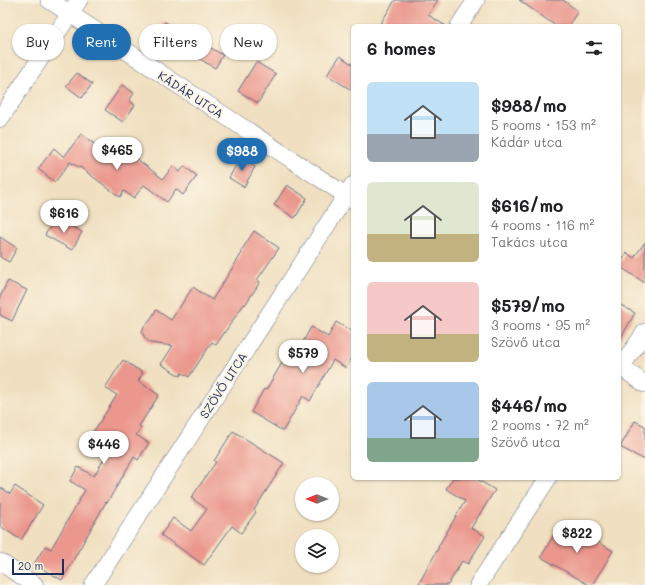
<!DOCTYPE html>
<meta charset="utf-8">
<style>
:root{--surface:#fff;--page:#f2f2f2;--text:#202124;--muted:#757577;--accent:#1f6fb2}
body{margin:0;font-family:Mali,sans-serif;background:var(--page);color:var(--text);height:100vh;display:flex;flex-direction:column;font-size:15px;white-space:nowrap}
*{box-sizing:border-box;margin:0}
p{font-size:13px;color:var(--muted)}
.icon{flex:none;width:22px;height:22px;fill:none;stroke:currentColor;stroke-width:2;stroke-linecap:round;stroke-linejoin:round}
.map{position:relative;flex:1;overflow:hidden}
.details{position:absolute;left:351px;top:24px;width:270px;height:456px;display:flex;flex-direction:column;background:var(--surface);border-radius:6px;box-shadow:0 1px 3px #0004}
.details>*{flex:none}
.guide{position:absolute;left:12px;top:24px;width:279px;height:36px;display:flex;gap:8px}
.needle{width:26px;rotate:270deg}
.fabs{position:absolute;left:295px;top:477px;display:grid;gap:8px}
.fabs a{display:grid;place-items:center;width:44px;height:44px;border-radius:50%;background:var(--surface);box-shadow:0 1px 3px #0004;font-size:20px}
.scale{position:absolute;left:12px;bottom:10px;width:52px;box-sizing:border-box;padding-left:4px;border:2px solid #1b2f5e;border-top:0;font-size:11px;line-height:14px;white-space:nowrap;color:#1b2f5e;-webkit-text-stroke:3px #fcf5e5;paint-order:stroke}
.price{position:absolute;translate:-50% -34px;padding:0 9px;border-radius:14px;background:#fff;color:#222;font-size:13px;line-height:26px;filter:drop-shadow(0 1px 2px #0008)}
.price::after{content:'';position:absolute;left:50%;top:24px;width:12px;height:9px;margin-left:-6px;background:inherit;clip-path:polygon(0 0,100% 0,50% 100%)}
.price.current{background:var(--accent);color:#fff}
ul{padding:0;list-style:none}
li{display:flex;align-items:center;gap:12px;height:100px;padding:0 16px}
li span{display:grid;place-items:center;flex:none;width:112px;height:80px;border-radius:6px;color:#555}
li>.icon{margin-inline-start:auto}
span .icon{width:48px;height:48px;fill:#fffc;stroke-width:1}
li b{font-size:17px}
h2{display:flex;justify-content:space-between;align-items:center;height:48px;padding:0 16px;font-size:17px}
.pill{padding:0 14px;border-radius:18px;background:var(--surface);box-shadow:0 1px 3px #0004;font-size:14px;line-height:36px}
.pill.current{background:var(--accent);color:#fff}
.map>svg:first-child{display:block}
.building{fill:#eb978d}
.lines{fill:none;stroke-linecap:round;stroke-linejoin:round}
.minor-casing{stroke:#666d81;stroke-width:18}
.minor{stroke:#fff;stroke-width:17}
.labels{text-anchor:middle;dominant-baseline:central;stroke-width:4;stroke-linejoin:round;paint-order:stroke}
.street-label{font-size:12px;fill:#1b2f5e;stroke:#fcf5e5}
</style>
<div class="map">
<svg width="645" height="585" viewBox="0 0 645 585">
<rect width="100%" height="100%" fill="#fcf5e5"/>
<filter id="ink" filterUnits="userSpaceOnUse"><feTurbulence type="fractalNoise" baseFrequency=".025" numOctaves="2"/><feDisplacementMap in="SourceGraphic" scale="8" xChannelSelector="R" yChannelSelector="G"/><feConvolveMatrix kernelMatrix="1 2 1 2 8 2 1 2 1" color-interpolation-filters="sRGB"/></filter>
<filter id="wash" filterUnits="userSpaceOnUse"><feTurbulence type="fractalNoise" baseFrequency=".012" numOctaves="4" result="noise"/><feDisplacementMap in="SourceGraphic" scale="16" xChannelSelector="R" yChannelSelector="G"/><feGaussianBlur stdDeviation="0.9" result="paint"/><feColorMatrix in="noise" values="0 0 0 0 0 0 0 0 0 0 0 0 0 0 0 0 0 1.4 0 .05"/><feComposite in="paint" operator="in"/></filter>
<g filter="url(#wash)">
<rect width="100%" height="100%" fill="#f0e0c1"/>
<g id="blocks">
<g class="building">
<path d="M395 0H438L428 15 446 26H379Z"/>
<path d="M519 0H563L578 11 568 26H556Z"/>
<path d="M165 22 223 55 215 68 180 47 175 57 156 46 159 39 155 37Z"/>
<path d="M340 56 353 65V91L327 75Z"/>
<path d="M256 62 276 74 258 103 238 91Z"/>
<path d="M77 73 92 84 82 98 66 86Z"/>
<path d="M122 85 134 93 129 101 135 105 123 122 105 110Z"/>
<path d="M81 134 121 164 129 153 163 179 173 166 180 172 184 166 197 176 183 195 176 189 167 202 144 185 134 198 124 191 120 197 80 167V168L70 162 55 182 38 169 54 148 64 157Z"/>
<path d="M240 158 255 167 244 187 229 178Z"/>
<path d="M287 185 307 198 295 218 274 205Z"/>
<path d="M56 217 82 232 72 250 45 235Z"/>
<path d="M254 231 279 248 257 280 260 282 245 305 244 304 216 345 212 342 189 377 182 373 180 376 161 364 173 346 150 343 145 338 142 332 144 326 149 322 156 310 171 320 193 287 212 300 242 253 241 251Z"/>
<path d="M0 237 17 248 9 262 0 257Z"/>
<path d="M645 242V283L619 266V265L627 253 634 258Z"/>
<path d="M8 281 27 290 12 321 0 315V297Z"/>
<path d="M619 304 635 313 619 341Z"/>
<path d="M336 322 353 332V356L346 368 333 360 310 401 303 396 283 431 251 412 264 389 266 390 289 351 296 355 311 327 328 337Z"/>
<path d="M123 360 143 373 138 381 159 395 139 426 141 427 136 435 149 443 138 460 134 457 107 503 106 502 62 580 34 564 45 546 51 549 85 490 70 481 78 467 94 476 110 449 90 437 117 395 105 388Z"/>
<path d="M635 421 645 426V460L620 447Z"/>
<path d="M233 431 284 463 254 510 256 512 241 533 232 526 204 565 161 535 173 518 191 531 207 509 191 498 216 462 214 461Z"/>
<path d="M453 478H475L495 490 471 528 485 536 468 564 462 561 448 585H418L439 547H438L465 501 446 489Z"/>
<path d="M15 486 43 505 21 540 0 526V487L10 494Z"/>
<path d="M562 521 613 551 592 585H589L541 557Z"/>
</g>
</g>
</g>
<g filter="url(#ink)">
<use href="#blocks" fill-opacity="0" stroke="#666d81" stroke-width="1"/>
<g class="lines">
<g class="minor-casing">
<g id="minor">
<path d="M49 0 353 200"/>
<path d="M459 26 476 0"/>
<path d="M0 119 79 0"/>
<path d="M619 366 645 384"/>
<path d="M619 370 645 332"/>
<path d="M0 562 35 585"/>
<path d="M93 585 353 185"/>
<path d="M478 585 548 478"/>
</g>
</g>
<use href="#minor" class="minor"/>
</g>
</g>
<g class="labels">
<g class="street-label">
<text transform="translate(191 94) rotate(33)">KÁDÁR UTCA</text>
<text transform="translate(223 385) rotate(-57)">SZÖVŐ UTCA</text>
</g>
</g>
</svg>
<div class="fabs">
<a><svg class="needle" viewBox="-14 -14 28 28"><path d="M0-13l5 13h-10z" fill="#e53935"/><path d="M0 13l5-13h-10z" fill="#757577"/></svg></a>
<a><svg class="icon" aria-label="layers" viewBox="0 0 24 24"><path d="M12 4l9 5-9 5-9-5zM3 14l9 5 9-5"/></svg></a>
</div>
<div class="scale">20 m</div>
<b class="price" style="left:117px;top:171px">$465</b>
<b class="price current" style="left:242px;top:172px">$988</b>
<b class="price" style="left:64px;top:234px">$616</b>
<b class="price" style="left:303px;top:374px">$579</b>
<b class="price" style="left:104px;top:465px">$446</b>
<b class="price" style="left:577px;top:554px">$822</b>
<div class="guide">
<a class="pill">Buy</a>
<a class="pill current">Rent</a>
<a class="pill">Filters</a>
<a class="pill">New</a>
</div>
<section class="details">
<h2>6 homes<svg class="icon" aria-label="filters" viewBox="0 0 24 24"><path d="M4 7h16M4 17h16"/><circle cx="9" cy="7" r="2"/><circle cx="15" cy="17" r="2"/></svg></h2>
<ul>
<li><span style="background:linear-gradient(#bfe0f5 65%,#9aa5b1 0)"><svg class="icon" aria-label="home" viewBox="0 0 24 24"><path d="M3 11l9-7 9 7M6 9v11h12V9"/></svg></span><div><b>$988/mo</b><p>5 rooms · 153 m²</p><p>Kádár utca</p></div></li>
<li><span style="background:linear-gradient(#dfe7d0 65%,#c2b280 0)"><svg class="icon" aria-label="home" viewBox="0 0 24 24"><path d="M3 11l9-7 9 7M6 9v11h12V9"/></svg></span><div><b>$616/mo</b><p>4 rooms · 116 m²</p><p>Takács utca</p></div></li>
<li><span style="background:linear-gradient(#f6c9c9 65%,#c2b280 0)"><svg class="icon" aria-label="home" viewBox="0 0 24 24"><path d="M3 11l9-7 9 7M6 9v11h12V9"/></svg></span><div><b>$579/mo</b><p>3 rooms · 95 m²</p><p>Szövő utca</p></div></li>
<li><span style="background:linear-gradient(#a9c7e8 70%,#7fa58c 0)"><svg class="icon" aria-label="home" viewBox="0 0 24 24"><path d="M3 11l9-7 9 7M6 9v11h12V9"/></svg></span><div><b>$446/mo</b><p>2 rooms · 72 m²</p><p>Szövő utca</p></div></li>
</ul>
</section>
</div>
